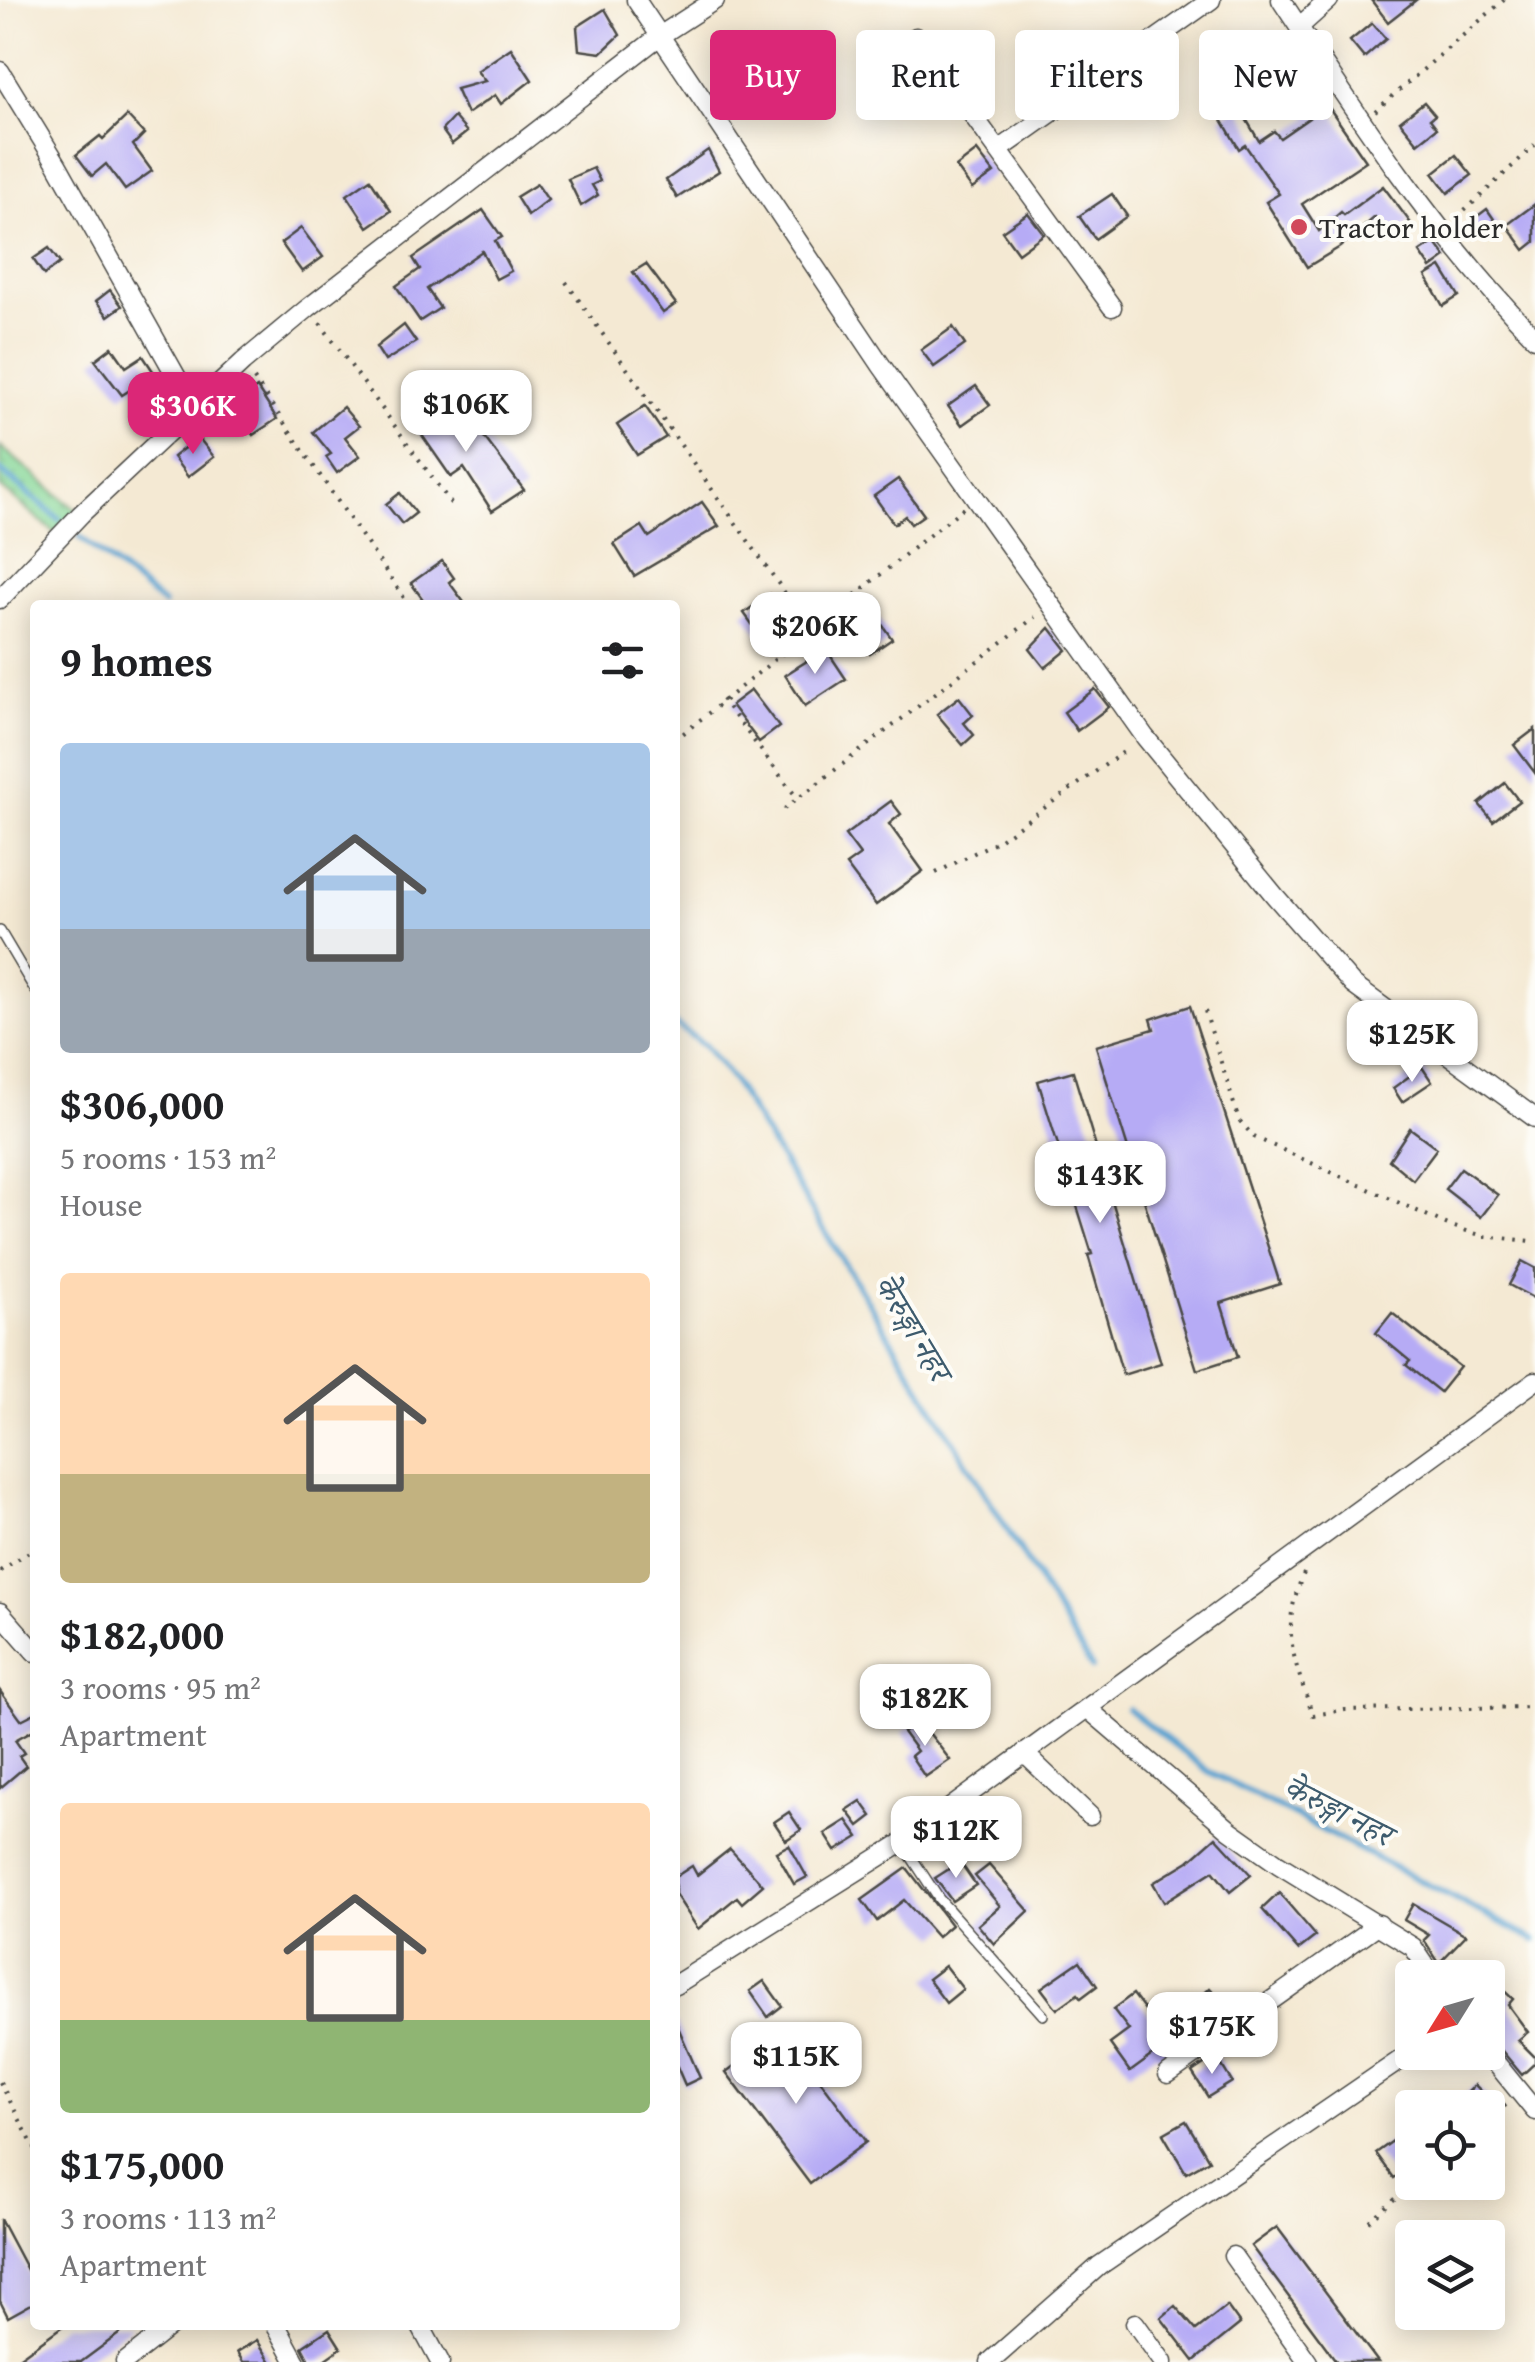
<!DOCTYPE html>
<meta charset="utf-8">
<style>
:root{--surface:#fff;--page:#f2f2f2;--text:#202124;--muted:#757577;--accent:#db2777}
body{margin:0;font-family:"Gentium Book Plus","Noto Serif Devanagari",serif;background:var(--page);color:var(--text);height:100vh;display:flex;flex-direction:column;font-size:38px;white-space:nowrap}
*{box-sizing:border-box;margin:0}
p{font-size:32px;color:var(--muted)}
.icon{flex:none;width:55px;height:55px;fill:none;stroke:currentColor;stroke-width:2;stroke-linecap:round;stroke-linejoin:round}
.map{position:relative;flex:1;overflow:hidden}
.drawer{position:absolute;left:30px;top:600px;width:650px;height:1730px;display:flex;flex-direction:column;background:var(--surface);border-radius:10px;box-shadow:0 5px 25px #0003}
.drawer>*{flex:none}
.guide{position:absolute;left:710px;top:30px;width:675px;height:90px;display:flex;gap:20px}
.needle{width:65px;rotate:233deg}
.fabs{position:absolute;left:1395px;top:1960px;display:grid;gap:20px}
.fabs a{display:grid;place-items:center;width:110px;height:110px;border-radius:10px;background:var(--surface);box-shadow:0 5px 25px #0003;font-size:50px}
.price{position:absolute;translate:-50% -85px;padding:0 22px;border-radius:20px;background:#fff;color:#222;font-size:32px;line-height:65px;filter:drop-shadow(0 2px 5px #0008)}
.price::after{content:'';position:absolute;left:50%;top:60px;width:30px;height:22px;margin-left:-15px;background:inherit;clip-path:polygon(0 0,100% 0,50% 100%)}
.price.on{background:var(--accent);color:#fff}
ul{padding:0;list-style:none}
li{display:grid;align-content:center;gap:20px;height:530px;padding:0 30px}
li span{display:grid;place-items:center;height:310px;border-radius:10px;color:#555}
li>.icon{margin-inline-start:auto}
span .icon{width:180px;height:180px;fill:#fffc;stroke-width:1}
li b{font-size:42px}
h2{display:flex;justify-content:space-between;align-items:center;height:120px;padding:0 30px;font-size:42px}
.pill{padding:0 35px;border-radius:10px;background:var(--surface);box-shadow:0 5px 25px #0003;font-size:35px;line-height:90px}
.pill.on{background:var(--accent);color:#fff}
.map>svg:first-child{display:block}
.grass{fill:url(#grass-dots);stroke:#5a8262;stroke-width:2.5}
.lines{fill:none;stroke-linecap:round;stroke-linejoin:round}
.stream{stroke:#58a2d0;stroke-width:6}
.building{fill:#b6abf5}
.service-casing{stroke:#494844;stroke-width:12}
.minor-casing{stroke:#494844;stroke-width:21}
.path{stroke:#494844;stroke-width:4;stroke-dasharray:2.5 8;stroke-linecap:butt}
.service{stroke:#fff;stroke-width:9}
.minor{stroke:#fff;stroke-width:18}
.poi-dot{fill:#d1495b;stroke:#fdfcf7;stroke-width:4}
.labels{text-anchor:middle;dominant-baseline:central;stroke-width:8;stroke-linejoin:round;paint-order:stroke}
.poi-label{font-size:30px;fill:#2b2b2b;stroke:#fdfcf7;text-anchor:start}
.water-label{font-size:32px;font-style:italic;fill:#3d5b6d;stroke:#fdfcf7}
</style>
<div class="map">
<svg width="1535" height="2362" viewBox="0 0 1535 2362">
<defs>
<pattern id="grass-dots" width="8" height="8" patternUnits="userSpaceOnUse" patternTransform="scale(2.5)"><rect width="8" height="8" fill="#88d899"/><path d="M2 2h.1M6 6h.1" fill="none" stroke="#76ba84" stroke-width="1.8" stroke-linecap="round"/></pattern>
</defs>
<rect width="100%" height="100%" fill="#fdfcf7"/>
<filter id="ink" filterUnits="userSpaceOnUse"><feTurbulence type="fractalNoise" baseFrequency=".01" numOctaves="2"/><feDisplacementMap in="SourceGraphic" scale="20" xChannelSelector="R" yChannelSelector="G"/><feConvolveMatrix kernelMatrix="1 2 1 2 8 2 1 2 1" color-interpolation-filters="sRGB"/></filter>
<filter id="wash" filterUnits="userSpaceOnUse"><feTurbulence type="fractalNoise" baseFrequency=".0048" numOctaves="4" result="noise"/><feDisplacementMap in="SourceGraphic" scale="40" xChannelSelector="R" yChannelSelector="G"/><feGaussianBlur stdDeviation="2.25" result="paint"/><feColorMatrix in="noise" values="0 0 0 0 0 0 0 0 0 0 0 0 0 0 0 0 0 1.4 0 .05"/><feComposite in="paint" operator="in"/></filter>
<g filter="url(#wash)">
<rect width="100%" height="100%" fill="#f4e9d3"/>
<path class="grass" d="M0 446 81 514 61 538 0 487Z"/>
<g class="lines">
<g class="stream">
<path d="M0 470 59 519"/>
<path d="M80 537 164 605"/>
<path d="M675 1024 705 1046 733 1081 1092 1668"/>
<path d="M1128 1709 1208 1771 1535 1940"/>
</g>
</g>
<g id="blocks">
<g class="building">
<path d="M1371 0H1416L1388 22Z"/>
<path d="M605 9 620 35 601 53 579 50 577 27Z"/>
<path d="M1372 23 1386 39 1364 58 1350 41Z"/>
<path d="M1291 38 1316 76 1310 80 1366 161 1302 204 1319 231 1341 212 1344 215 1383 186 1410 222 1390 239 1375 217 1340 247 1307 267 1266 202 1279 194 1245 145 1239 149 1221 118 1239 107 1259 141 1274 131 1280 138 1309 118 1292 93 1283 99 1273 84 1255 97 1241 76Z"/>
<path d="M511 48 532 80 501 104 495 95 467 114 456 89 485 81 477 71Z"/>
<path d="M1424 102 1435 115 1430 119 1437 128 1418 143 1400 121Z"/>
<path d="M127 116 144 134 133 145 152 171 125 190 106 164 92 176 76 155 100 136 103 139Z"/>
<path d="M454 117 467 132 452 144 442 130Z"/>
<path d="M708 150 719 171 677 198 666 180Z"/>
<path d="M977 151 994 173 972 189 956 167Z"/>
<path d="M1456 155 1472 175 1448 193 1433 173Z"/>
<path d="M593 168 600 181 592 185 598 195 581 206 568 179Z"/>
<path d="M370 179 391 211 368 227 347 195Z"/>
<path d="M537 184 548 200 528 216 516 197Z"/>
<path d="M1112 194 1127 216 1095 239 1079 216Z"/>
<path d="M1535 204V242L1525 250 1507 225Z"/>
<path d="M1487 209 1498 225 1482 236 1471 221Z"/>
<path d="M483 210 502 237 495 241 511 271 496 279 482 251 427 289 440 308 420 321 396 286 420 269 413 258Z"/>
<path d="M1028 213 1044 234 1018 253 1002 231Z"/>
<path d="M301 228 323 257 302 272 281 243Z"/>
<path d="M1435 242 1446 257 1431 268 1420 252Z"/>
<path d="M49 248 60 263 44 275 33 259Z"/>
<path d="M646 264 676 304 663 313 633 272Z"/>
<path d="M1441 267 1459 296 1443 306 1426 276Z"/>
<path d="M110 290 122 306 108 316 96 301Z"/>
<path d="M404 325 416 342 385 361 376 347Z"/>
<path d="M953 327 965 345 934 367 921 350Z"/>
<path d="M112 347 126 367 143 356 155 374 122 395 95 360Z"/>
<path d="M976 386 990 405 962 425 948 406Z"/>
<path d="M257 388 277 419 253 435 232 405Z"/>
<path d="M432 396 463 439 478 429 524 490 492 511 464 468 451 477 408 415Z"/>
<path d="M645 406 666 437 637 455 617 425Z"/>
<path d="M343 407 359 426 345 437 360 456 337 473 326 457 331 454 313 432Z"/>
<path d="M198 437 214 457 188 477 173 457Z"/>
<path d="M898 479 924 515 911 524 905 516 894 524 874 496Z"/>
<path d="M400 493 416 513 402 524 386 504Z"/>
<path d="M702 502 719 526 634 576 614 544 642 526 649 537Z"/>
<path d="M442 561 454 578 449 582 466 605H427L411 583Z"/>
<path d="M770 594 794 626 767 645 744 613Z"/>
<path d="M870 607 892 639 870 654 848 622Z"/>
<path d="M1050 628 1067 650 1045 668 1030 649Z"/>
<path d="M826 649 846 679 805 706 785 675Z"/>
<path d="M1095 689 1109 707 1077 731 1064 712Z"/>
<path d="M751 690 779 727 759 742 731 705Z"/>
<path d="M959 697 973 715 964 723 974 735 963 745 937 714Z"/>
<path d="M1535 729V773L1514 745Z"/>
<path d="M1505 783 1519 801 1493 821 1479 804Z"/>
<path d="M891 801 901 814 889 824 923 871 876 905 846 865 860 855 845 835Z"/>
<path d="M1190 1006 1280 1284 1221 1303 1238 1357 1197 1370 1096 1046 1154 1029 1151 1019Z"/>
<path d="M1422 1067 1432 1082 1402 1102 1393 1088Z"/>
<path d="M1073 1071 1161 1363 1123 1375 1088 1255 1092 1254 1038 1081Z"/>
<path d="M1410 1128 1437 1148 1413 1180 1389 1160Z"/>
<path d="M1461 1168 1498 1195 1481 1217 1445 1189Z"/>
<path d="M1522 1261 1535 1268V1299L1509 1285Z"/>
<path d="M1392 1313 1460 1367 1440 1392 1406 1365 1410 1361 1376 1333Z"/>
<path d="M0 1691 21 1720 35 1713V1729L15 1740 24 1753 19 1756 26 1766 0 1788Z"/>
<path d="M919 1720 950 1760 925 1777 911 1756 917 1751 903 1732Z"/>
<path d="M861 1801 872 1816 859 1826 847 1810Z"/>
<path d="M789 1812 801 1830 786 1840 774 1822Z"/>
<path d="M847 1820 859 1837 836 1851 825 1834Z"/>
<path d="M1216 1837 1251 1875 1230 1892 1213 1871 1164 1902 1153 1883 1189 1861Z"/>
<path d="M789 1845 807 1877 794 1884 776 1852Z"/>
<path d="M730 1849 763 1885 742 1903 737 1897 698 1929 675 1894V1877L692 1866 697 1875Z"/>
<path d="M960 1862 976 1885 952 1901 935 1878Z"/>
<path d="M989 1865 1029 1911 994 1944 978 1925 1000 1906 975 1876Z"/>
<path d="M907 1868 951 1925 937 1937 904 1900 877 1921 862 1900Z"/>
<path d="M1279 1893 1316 1936 1298 1950 1262 1909Z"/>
<path d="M1413 1904 1466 1935 1439 1963 1424 1940 1429 1935 1404 1920Z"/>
<path d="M1080 1961 1097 1986 1081 1998 1078 1994 1057 2009 1041 1988Z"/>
<path d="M945 1966 963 1989 946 2003 928 1979Z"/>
<path d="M764 1981 782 2006 768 2017 750 1991Z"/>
<path d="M1498 1985 1513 1999 1508 2005 1528 2032 1518 2040 1535 2057V2063L1522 2075 1488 2034V1996Z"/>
<path d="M1210 1988 1225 2004 1198 2030 1159 2057 1156 2053 1130 2072 1110 2044 1129 2030 1113 2009 1133 1994 1164 2035 1194 2013 1189 2008Z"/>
<path d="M675 2020 700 2078 685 2085 675 2062Z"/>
<path d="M783 2030 866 2142 810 2184 726 2072Z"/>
<path d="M1216 2056 1232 2082 1208 2097 1192 2072Z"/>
<path d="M1475 2085 1498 2108H1452Z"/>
<path d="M1186 2121 1209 2160 1186 2173 1163 2134Z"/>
<path d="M1401 2135 1412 2151V2165L1394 2178 1376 2153Z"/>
<path d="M0 2219 35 2285V2302L8 2317 0 2301Z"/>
<path d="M1277 2227 1378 2362H1337L1251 2246Z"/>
<path d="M1175 2306 1196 2330 1227 2306 1240 2324 1194 2361 1161 2318Z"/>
<path d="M64 2325H131L81 2362H13Z"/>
<path d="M329 2329 341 2348 321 2362H310L302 2347Z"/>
<path d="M257 2340 271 2362H243L237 2352Z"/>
</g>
</g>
</g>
<g filter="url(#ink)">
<use href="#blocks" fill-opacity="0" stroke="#494844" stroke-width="2.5"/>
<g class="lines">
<g class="service-casing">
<g id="service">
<path d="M0 931 35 990"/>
<path d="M903 1844 939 1899 1043 2015"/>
</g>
</g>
<g class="minor-casing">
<g id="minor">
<path d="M636 0 881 365 1145 737 1275 896 1353 985 1535 1118"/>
<path d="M1281 0C1358 117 1437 237 1535 338"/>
<path d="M1299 27 1329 0"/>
<path d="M916 37 1112 307"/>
<path d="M0 71 57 164 194 408"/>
<path d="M999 150 1211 0"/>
<path d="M0 599 81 514 243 362 308 308 661 35 715 0"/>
<path d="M0 1612 35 1652"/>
<path d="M1088 1709 1230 1830 1278 1864 1413 1947 1434 1978"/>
<path d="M1024 1753 1090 1816"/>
<path d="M675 1985 902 1843 1535 1381"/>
<path d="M1487 2052 1535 2111"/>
<path d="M1168 2074 1379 1924"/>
<path d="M1233 2256 1308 2362"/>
<path d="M1135 2323 1163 2362"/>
<path d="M276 2325 296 2362"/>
<path d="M420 2325 440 2362"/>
<path d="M125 2362 172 2325"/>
<path d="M990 2362 1099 2266 1412 2052"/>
</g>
</g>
<g class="path">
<path d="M1375 111 1504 0"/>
<path d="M1457 218 1535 145"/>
<path d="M566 282 811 630"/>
<path d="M320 323 455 509"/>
<path d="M254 379 409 605"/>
<path d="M722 699 798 799"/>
<path d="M675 740 963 508"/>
<path d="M784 809 1035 617"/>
<path d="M936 873 999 840 1129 748"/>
<path d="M1205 1011 1239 1120 1254 1137 1448 1225 1483 1236 1531 1241 1535 1244"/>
<path d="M0 1571 35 1548"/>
<path d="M1304 1573C1279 1629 1294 1660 1313 1715L1345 1710 1535 1707"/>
<path d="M0 2082 35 2149"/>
<path d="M1488 2120 1507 2104"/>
<path d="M1369 2221 1414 2182"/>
</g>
<use href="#service" class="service"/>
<use href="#minor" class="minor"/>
</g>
</g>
<circle class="poi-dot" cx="1299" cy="227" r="10"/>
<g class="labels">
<g class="poi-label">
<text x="1319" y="227">Tractor holder</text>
</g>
<g class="water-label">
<text transform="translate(913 1327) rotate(59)">केेरुङ्गा नहर</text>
<text transform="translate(1338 1810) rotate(27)">केरुङ्गा नहर</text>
</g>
</g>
</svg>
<div class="fabs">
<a><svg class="needle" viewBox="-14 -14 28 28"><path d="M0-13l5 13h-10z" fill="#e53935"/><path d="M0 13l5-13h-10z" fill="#757577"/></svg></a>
<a><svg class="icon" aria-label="locate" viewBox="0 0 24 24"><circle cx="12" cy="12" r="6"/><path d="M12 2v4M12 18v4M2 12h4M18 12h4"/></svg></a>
<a><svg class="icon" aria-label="layers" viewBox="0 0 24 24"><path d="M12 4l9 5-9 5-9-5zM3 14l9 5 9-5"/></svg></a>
</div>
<b class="price" style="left:466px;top:455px">$106K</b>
<b class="price on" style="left:193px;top:457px">$306K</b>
<b class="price" style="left:815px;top:677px">$206K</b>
<b class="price" style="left:1412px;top:1085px">$125K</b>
<b class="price" style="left:1100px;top:1226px">$143K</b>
<b class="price" style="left:925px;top:1749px">$182K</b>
<b class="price" style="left:956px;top:1881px">$112K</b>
<b class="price" style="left:1212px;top:2077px">$175K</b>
<b class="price" style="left:796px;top:2107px">$115K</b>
<div class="guide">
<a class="pill on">Buy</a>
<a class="pill">Rent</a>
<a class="pill">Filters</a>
<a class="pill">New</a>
</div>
<section class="drawer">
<h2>9 homes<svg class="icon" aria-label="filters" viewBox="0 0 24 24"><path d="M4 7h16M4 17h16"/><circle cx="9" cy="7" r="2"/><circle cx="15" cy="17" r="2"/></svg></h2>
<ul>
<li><span style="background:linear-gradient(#a9c7e8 60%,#9aa5b1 0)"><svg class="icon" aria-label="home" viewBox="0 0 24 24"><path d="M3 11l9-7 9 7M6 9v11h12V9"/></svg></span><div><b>$306,000</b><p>5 rooms · 153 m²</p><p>House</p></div></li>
<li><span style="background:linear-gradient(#ffd9b3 65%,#c2b280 0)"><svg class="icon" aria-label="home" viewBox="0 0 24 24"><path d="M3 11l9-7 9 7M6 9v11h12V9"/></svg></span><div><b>$182,000</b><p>3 rooms · 95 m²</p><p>Apartment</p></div></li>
<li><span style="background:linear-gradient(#ffd9b3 70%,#8fb573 0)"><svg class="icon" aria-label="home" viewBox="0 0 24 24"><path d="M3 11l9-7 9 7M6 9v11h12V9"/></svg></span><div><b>$175,000</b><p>3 rooms · 113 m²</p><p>Apartment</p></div></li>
</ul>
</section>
</div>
